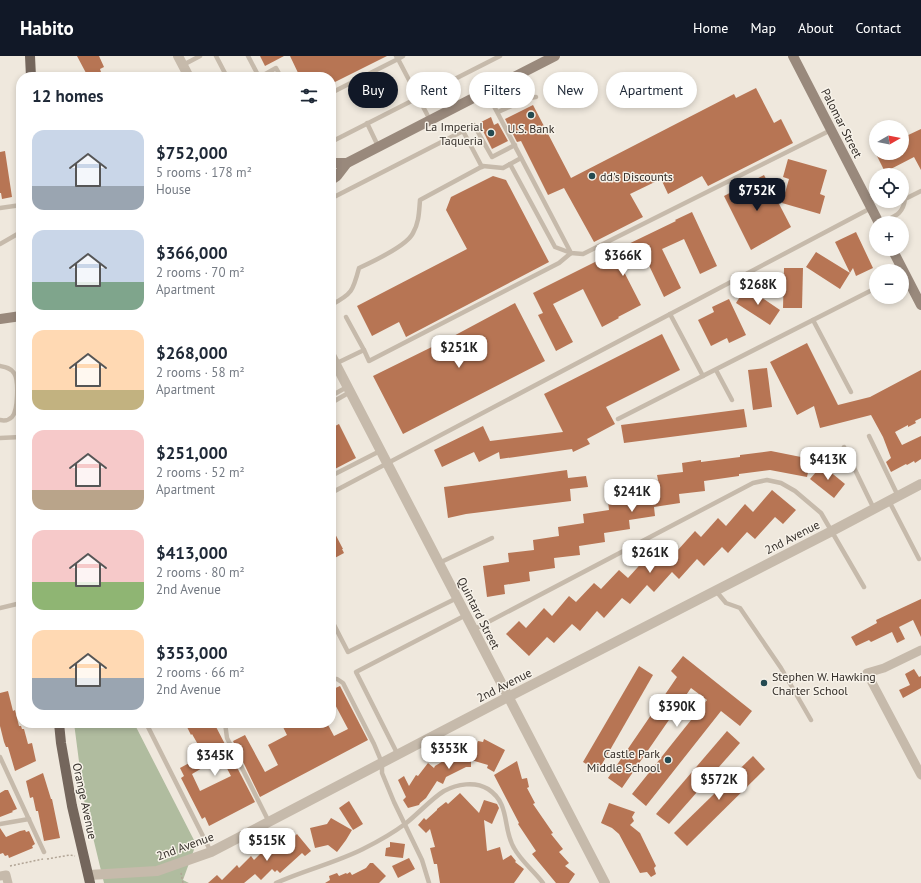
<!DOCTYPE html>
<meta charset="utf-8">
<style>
:root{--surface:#fff;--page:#f2f2f3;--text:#1f2937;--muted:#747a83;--accent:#111827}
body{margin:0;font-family:"PT Sans",sans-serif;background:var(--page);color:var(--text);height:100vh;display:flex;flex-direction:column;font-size:15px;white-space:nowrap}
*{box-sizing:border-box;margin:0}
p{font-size:13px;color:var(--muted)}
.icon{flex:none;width:22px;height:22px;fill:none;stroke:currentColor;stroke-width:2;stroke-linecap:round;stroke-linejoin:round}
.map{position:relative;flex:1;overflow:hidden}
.side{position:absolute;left:16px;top:16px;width:320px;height:656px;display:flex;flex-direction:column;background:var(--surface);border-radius:16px;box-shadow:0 2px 6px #0003}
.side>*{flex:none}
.banner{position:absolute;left:348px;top:16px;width:380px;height:36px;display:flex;gap:8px}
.needle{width:26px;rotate:81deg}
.buttons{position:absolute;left:869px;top:64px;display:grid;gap:8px}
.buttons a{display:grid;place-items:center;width:40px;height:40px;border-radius:50%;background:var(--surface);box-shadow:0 2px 6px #0003;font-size:20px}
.price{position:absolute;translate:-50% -34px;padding:0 9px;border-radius:8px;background:#fff;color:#222;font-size:13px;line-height:26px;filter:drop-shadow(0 1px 2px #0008)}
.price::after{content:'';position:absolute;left:50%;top:24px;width:12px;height:9px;margin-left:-6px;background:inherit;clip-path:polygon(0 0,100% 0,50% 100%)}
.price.on{background:var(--accent);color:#fff}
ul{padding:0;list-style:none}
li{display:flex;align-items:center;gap:12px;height:100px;padding:0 16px}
li span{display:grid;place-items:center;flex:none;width:112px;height:80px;border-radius:12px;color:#555}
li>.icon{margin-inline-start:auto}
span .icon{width:48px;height:48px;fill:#fffc;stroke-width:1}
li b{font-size:17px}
h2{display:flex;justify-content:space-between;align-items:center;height:48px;padding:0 16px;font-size:17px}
.pill{padding:0 14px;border-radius:18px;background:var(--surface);box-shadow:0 2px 6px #0003;font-size:14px;line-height:36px}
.pill.on{background:var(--accent);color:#fff}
header{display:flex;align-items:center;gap:24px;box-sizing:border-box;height:56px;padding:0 20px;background:var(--accent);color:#fff}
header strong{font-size:19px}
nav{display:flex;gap:22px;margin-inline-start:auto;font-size:14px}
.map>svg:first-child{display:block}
.green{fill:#b0bc9f}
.building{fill:#b77554;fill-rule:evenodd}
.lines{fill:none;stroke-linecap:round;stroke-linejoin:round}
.path{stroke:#b1a495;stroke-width:1.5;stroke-dasharray:2 2;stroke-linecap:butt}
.service{stroke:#c6baab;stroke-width:4.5}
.minor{stroke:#c6baab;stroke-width:9}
.tertiary{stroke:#c6baab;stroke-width:10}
.secondary{stroke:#99897c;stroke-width:10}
.primary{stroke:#74665c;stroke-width:10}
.poi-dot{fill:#244a51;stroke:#f7f2e9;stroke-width:1.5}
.labels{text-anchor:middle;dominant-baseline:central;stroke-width:3;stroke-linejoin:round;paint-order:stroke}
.street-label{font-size:12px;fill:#342e29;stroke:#f7f2e9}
.poi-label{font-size:12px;fill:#342e29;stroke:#f7f2e9;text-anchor:end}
</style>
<header>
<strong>Habito</strong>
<nav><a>Home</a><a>Map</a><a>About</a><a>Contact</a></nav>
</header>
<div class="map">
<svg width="921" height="827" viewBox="0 0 921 827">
<rect width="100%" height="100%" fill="#efe8dd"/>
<path class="green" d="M74 667H134L196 788 183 824 189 827H104L84 744Z"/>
<g class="building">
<path d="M77 0H99L104 11 100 13 101 16 90 21 88 17H86Z"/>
<path d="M260 0H284L265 10Z"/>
<path d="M290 0H387L331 28V21H300Z"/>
<path d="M756 32 774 67 781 63 793 87 708 130 702 120 668 138 661 123 630 138 643 161 594 186 564 132 548 139 521 85 517 86 505 63 533 49 571 122 734 38 736 42Z"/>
<path d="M491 61 494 69 498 67 508 85 492 93 479 67Z"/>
<path d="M921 73V114L914 101 885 116 877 100 882 97H902V87L906 85 904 81Z"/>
<path d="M5 95 12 141 2 143 1 137H0V96Z"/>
<path d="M788 103 827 114 820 138 825 140 820 158 782 147 789 123 783 121Z"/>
<path d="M764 119 791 171 751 194 724 140Z"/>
<path d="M493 120 506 124 549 206 406 281 399 266 372 280 357 250 467 193 446 154 451 141Z"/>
<path d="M692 156 717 210 700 218 684 183 662 193 681 232 664 241 645 201 622 212 641 249 618 261 619 262 602 271 583 233 553 248 573 286 556 295 538 259 543 257 533 237 619 194 618 193 676 165 675 164Z"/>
<path d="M856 176 873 212 856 220 853 212 840 233 806 211 816 196 850 217 835 186Z"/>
<path d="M784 212H803L802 252H783Z"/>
<path d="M746 231 780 254 770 269 736 247Z"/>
<path d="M729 243 746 279 729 287 727 282 711 290 698 264 714 256 712 251Z"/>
<path d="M515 247 545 305 403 378 373 320 448 283Z"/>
<path d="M662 278 680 314 606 351 615 368 587 383 590 388 573 396 572 393 500 403 499 396 479 406 474 396 442 411 434 394 483 370 490 385 563 376 544 338Z"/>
<path d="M807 287 838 349 870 341 921 314V362L915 365 916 367 908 371V369L895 376 902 389 921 380V403L915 407 914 405 907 409 906 408 891 416 886 406 891 402 883 381 871 359 820 372 814 350 797 359 770 306Z"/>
<path d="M767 312 772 351 753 354 748 314Z"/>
<path d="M744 353 747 371 624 387 621 369Z"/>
<path d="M339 368 356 402 331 415V372Z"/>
<path d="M771 395 811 403 807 421 770 414 739 418V420L704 425 705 435 679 438 680 447 654 451 655 460 629 464 630 473 604 477 605 486 579 490 580 499 554 502 555 512 529 516 530 525 504 529 505 538 487 541 483 510 509 506 508 497 534 494 533 484 559 480 558 471 584 467 583 458 609 454 608 445 634 442 633 432 659 429 657 419 683 416 682 407 701 404V406L740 401V399Z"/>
<path d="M822 409 845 428 834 442 810 423Z"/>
<path d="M567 414 568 422 586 420 588 431 570 433 571 445 466 458 448 462 444 431Z"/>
<path d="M772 434 796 454 783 468 775 461 755 483 747 476 728 497 722 491 704 510 697 503 679 523 672 516 654 536 647 529 630 548 622 542 604 562 597 555 580 575 572 568 554 587 547 581 529 600 506 578 519 565 526 572 544 552 552 560 569 540 576 546 594 527 601 533 619 514 628 522 646 502 651 507 670 488 677 495 695 475 701 481 718 462 726 470 745 448 753 456Z"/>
<path d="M331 470 343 493H342L344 497 331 504Z"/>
<path d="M921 543V581L913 564 899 571 905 583 897 587 892 576 871 586 869 584 856 590 851 581 877 567 876 564Z"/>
<path d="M683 600 752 655 740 670 721 655 646 750 632 738 707 644 691 632 622 732 608 722 677 621 671 615Z"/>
<path d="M639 610 653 619 598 715 583 706Z"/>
<path d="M914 613 919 621 921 620V632L903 642 899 634 910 629 905 618Z"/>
<path d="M340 630 368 684 260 741 233 685 245 679 265 716 278 709 268 689 287 679 281 667H327L334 680 348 673 331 641V634Z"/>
<path d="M8 635 13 655 15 654 19 670H21L22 673H24L28 688 32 687 36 705 15 715 8 691H6L4 686 0 670V637Z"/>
<path d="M194 667H214L255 746 209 770 205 761 202 763 181 722 184 720 180 712 204 699 192 678 191 679 187 671ZM221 701 231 720 200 735 192 718Z"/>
<path d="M727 675 740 687 669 768 656 758Z"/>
<path d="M484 683 505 694 494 716 487 712 488 709 471 704V711H466L446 721 443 728 437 725 426 742 420 747 419 749 408 752 403 744 406 741 398 724 404 720 409 730 416 719 418 720 428 707 434 712 435 710 445 704V702L461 693V691L476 692 478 685 483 686Z"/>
<path d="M753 700 765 713 687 790 674 777Z"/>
<path d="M517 705 522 723 527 722 529 731 527 732 535 747 533 748 553 777 551 778 563 793 559 796 569 807 565 810 575 818 569 827H556L532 798 536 795 518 768 519 767 494 719Z"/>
<path d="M43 717 51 743H52L60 782 44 785 38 755H36L33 741 30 742 26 725Z"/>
<path d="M5 734H8L17 753 12 755 13 756 0 761V737Z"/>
<path d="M460 737 479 757 484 744 497 748 499 752 492 768 484 764 487 795 500 791 503 804 511 799 516 805 515 806 524 813 514 827H440L437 808H434L430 792 435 791 430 773 426 777 418 769 424 762 426 764 437 754V753L446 746 448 748Z"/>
<path d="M349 745 363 768 353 774 339 752Z"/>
<path d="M609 747 635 756 632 761 634 765 630 769 640 777 656 810 654 812 656 818 651 821 647 816 640 817 619 778 612 772 601 767Z"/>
<path d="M331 762 352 774 346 784 337 796 328 789 315 792 310 772 327 768Z"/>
<path d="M0 772 6 781 20 775 25 774 26 776 29 775 35 788 32 790 33 792 9 802 8 799 5 800 3 797 0 798Z"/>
<path d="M297 778 311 795 305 800 302 797 280 817 277 814 275 816 272 813 261 824 255 818 244 827H208L217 819 222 824 237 809 239 812 251 800 254 804 265 793 267 796 279 784 285 789Z"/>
<path d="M390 786 405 788 403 802 385 800 386 792 390 791Z"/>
<path d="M409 802 415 813 398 822 392 810Z"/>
<path d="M370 807H373L386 820 379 827H325L330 824 329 820 337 817 339 820 346 817 347 818 350 816 352 819 366 812Z"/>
</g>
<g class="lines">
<g class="path">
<path d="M47 803 70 799 75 800"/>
<path d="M10 810 43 803"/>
<path d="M181 817 183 827"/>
</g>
<g class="service">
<path d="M216 0 227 21"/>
<path d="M248 0 259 21"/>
<path d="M403 0 398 3 430 64"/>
<path d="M183 9 200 0"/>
<path d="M260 21 276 12 281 21"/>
<path d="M486 35 571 197 583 198 831 74"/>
<path d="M331 37 398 3 396 0"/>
<path d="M498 56 529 42 536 41"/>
<path d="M367 67 378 90"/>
<path d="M463 75 474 69 492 101 515 89"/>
<path d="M331 86 500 0"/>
<path d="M510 108 555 191 571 197"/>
<path d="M331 140 333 146 331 151"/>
<path d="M332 142 463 75 482 111"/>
<path d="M0 152 21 149"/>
<path d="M881 167C894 160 903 159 905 143L921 135"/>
<path d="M0 188 21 176"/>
<path d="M331 249C352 238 353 235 359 212 372 206 407 190 413 177 419 167 419 156 420 144L483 110 503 112 521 102"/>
<path d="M670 258 703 320"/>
<path d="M813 264 851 336"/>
<path d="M364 294 369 305 559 207 571 197"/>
<path d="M335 308 364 294 346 261"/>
<path d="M0 310C5 311 11 312 14 317 19 324 18 355 12 361 9 364 4 365 0 364"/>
<path d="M716 314 732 344"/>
<path d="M331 340 347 331"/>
<path d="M331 347 350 336"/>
<path d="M618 363 876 232"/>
<path d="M869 380 898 440"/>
<path d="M0 382 21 381"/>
<path d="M844 391 874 453"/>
<path d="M331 420 380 395"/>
<path d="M331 437 871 152"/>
<path d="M889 445 919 503"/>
<path d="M439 507 492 482"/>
<path d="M716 535 726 547 740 552 781 612 811 664"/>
<path d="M0 552 21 547"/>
<path d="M331 563 348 596 457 542"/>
<path d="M473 574 753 427 767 424 781 427 795 435 821 457 864 531"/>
<path d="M331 621 332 623H337L343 627 374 688 382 707V717L394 746 422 804 429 827"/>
<path d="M146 667 211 796"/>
<path d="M225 667 227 682 269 766"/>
<path d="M398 699 356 616 466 559"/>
<path d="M0 701 44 796"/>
<path d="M0 768 29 763"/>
<path d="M276 827C305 814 335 807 363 793 377 786 393 777 405 768 418 758 431 743 444 735 457 728 475 725 488 733 511 748 502 772 514 792 521 805 534 815 543 827"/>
</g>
<g class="minor">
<path d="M921 594 884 612 867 617 921 719"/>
<path d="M0 820 6 819 8 827"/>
</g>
<g class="tertiary">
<path d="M178 0 189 21"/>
<path d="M331 299 605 827"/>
<path d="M89 819 157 815 211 796 508 641 832 475 921 428"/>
</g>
<g class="secondary">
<path d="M793 0 879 167"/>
<path d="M331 107H347"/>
<path d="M331 124 337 120 347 107 555 0"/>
<path d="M892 193 921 249"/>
<path d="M0 263 21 260"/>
</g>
<g class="primary">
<path d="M30 0 31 21"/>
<path d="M59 667 61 687 72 750 90 827"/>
</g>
</g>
<g class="poi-dot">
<circle cx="531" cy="59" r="4"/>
<circle cx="491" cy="77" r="4"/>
<circle cx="592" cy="120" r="4"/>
<circle cx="764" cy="627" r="4"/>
<circle cx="668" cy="704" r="4"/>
</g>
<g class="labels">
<g class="street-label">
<text transform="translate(842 67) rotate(63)">Palomar Street</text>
<text transform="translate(792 481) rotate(-27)">2nd Avenue</text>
<text transform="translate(479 557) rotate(63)">Quintard Street</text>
<text transform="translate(504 629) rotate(-27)">2nd Avenue</text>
<text transform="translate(85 745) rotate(78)">Orange Avenue</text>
<text transform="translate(185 790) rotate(-20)">2nd Avenue</text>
</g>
<g class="poi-label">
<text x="483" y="70">La Imperial<tspan x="483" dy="14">Taqueria</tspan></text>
<text x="531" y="72" text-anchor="middle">U.S. Bank</text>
<text x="600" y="120" text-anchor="start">dd's Discounts</text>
<text x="772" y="620" text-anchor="start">Stephen W. Hawking<tspan x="772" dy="14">Charter School</tspan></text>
<text x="660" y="697">Castle Park<tspan x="660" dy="14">Middle School</tspan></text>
</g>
</g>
</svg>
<div class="buttons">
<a><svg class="needle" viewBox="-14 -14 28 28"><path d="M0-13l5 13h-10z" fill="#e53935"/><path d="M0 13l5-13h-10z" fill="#747a83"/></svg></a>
<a><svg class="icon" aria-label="locate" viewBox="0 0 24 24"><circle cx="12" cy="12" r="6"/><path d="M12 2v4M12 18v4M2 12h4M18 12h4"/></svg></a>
<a>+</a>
<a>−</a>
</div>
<b class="price on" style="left:757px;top:156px">$752K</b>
<b class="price" style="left:623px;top:221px">$366K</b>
<b class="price" style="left:758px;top:250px">$268K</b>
<b class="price" style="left:459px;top:313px">$251K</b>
<b class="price" style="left:828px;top:425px">$413K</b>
<b class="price" style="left:632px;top:457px">$241K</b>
<b class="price" style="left:650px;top:518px">$261K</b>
<b class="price" style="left:677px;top:672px">$390K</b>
<b class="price" style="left:449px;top:714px">$353K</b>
<b class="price" style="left:215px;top:721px">$345K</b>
<b class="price" style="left:719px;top:745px">$572K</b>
<b class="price" style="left:267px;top:806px">$515K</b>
<div class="banner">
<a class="pill on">Buy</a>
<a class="pill">Rent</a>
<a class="pill">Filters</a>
<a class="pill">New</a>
<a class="pill">Apartment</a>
</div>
<section class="side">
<h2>12 homes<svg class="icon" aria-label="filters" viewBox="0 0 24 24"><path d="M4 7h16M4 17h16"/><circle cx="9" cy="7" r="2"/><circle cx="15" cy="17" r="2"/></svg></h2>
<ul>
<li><span style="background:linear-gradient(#c9d6e8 70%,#9aa5b1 0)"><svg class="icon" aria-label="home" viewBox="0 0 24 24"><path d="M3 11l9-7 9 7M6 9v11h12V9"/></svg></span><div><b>$752,000</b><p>5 rooms · 178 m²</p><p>House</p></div></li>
<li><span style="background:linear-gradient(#c9d6e8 65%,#7fa58c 0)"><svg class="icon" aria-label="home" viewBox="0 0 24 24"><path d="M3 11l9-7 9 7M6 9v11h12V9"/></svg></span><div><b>$366,000</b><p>2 rooms · 70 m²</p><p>Apartment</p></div></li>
<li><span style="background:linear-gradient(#ffd9b3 75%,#c2b280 0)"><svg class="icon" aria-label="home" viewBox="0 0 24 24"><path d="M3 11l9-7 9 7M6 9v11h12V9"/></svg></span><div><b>$268,000</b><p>2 rooms · 58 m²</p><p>Apartment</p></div></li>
<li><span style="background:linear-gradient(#f6c9c9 75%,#b9a48a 0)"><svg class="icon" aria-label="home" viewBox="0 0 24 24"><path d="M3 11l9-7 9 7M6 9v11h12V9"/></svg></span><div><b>$251,000</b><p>2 rooms · 52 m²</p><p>Apartment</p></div></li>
<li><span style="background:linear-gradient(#f6c9c9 65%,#8fb573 0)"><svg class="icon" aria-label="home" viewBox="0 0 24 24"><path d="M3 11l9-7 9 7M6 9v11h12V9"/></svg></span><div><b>$413,000</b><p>2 rooms · 80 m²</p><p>2nd Avenue</p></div></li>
<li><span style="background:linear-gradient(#ffd9b3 60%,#9aa5b1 0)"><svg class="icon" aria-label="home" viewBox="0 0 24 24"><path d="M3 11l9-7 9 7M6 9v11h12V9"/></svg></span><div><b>$353,000</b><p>2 rooms · 66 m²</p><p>2nd Avenue</p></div></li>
</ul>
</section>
</div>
